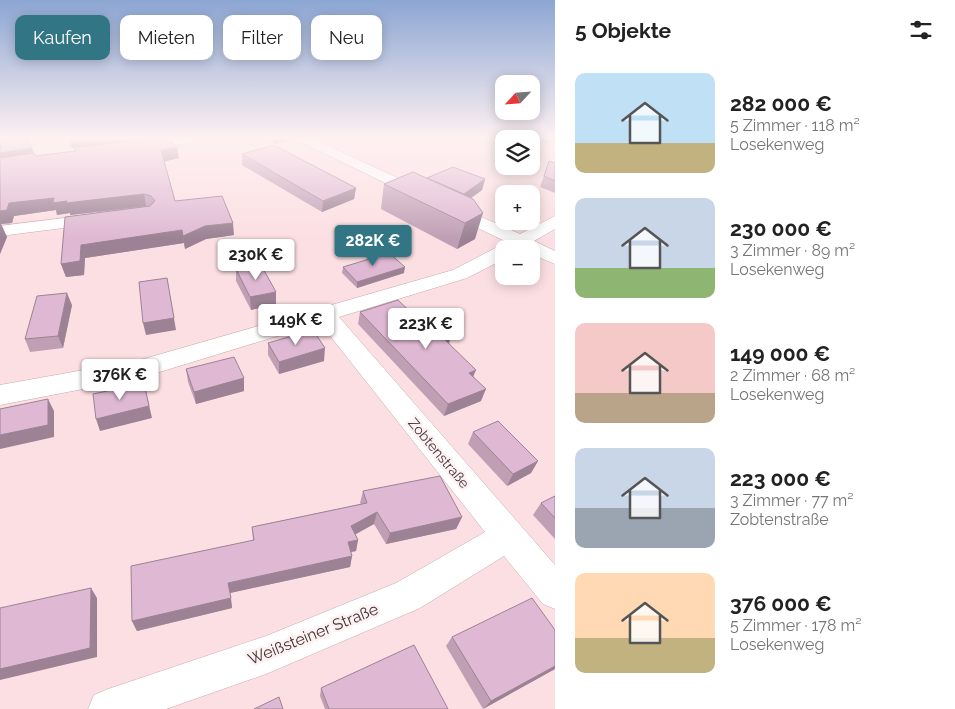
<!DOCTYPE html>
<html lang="de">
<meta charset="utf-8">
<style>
:root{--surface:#fff;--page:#f6f6f6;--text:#222;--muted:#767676;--accent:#327686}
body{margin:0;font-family:Raleway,sans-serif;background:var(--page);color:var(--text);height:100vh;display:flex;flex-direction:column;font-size:19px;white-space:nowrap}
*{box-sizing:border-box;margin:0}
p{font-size:16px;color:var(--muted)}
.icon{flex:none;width:28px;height:28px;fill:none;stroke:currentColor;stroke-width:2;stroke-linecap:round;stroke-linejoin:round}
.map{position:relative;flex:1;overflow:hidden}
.panel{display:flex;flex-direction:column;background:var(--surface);width:400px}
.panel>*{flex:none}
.hud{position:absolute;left:15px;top:15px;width:465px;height:45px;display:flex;gap:10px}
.needle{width:32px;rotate:244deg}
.controls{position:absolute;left:495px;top:75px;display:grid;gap:10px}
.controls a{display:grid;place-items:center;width:45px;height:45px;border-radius:10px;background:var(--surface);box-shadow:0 2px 12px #0003;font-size:25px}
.price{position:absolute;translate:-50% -42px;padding:0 11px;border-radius:5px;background:#fff;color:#222;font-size:16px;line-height:32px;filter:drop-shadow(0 1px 2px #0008)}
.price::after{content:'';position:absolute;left:50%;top:30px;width:15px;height:11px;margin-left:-8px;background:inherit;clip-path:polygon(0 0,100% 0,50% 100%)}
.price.selected{background:var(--accent);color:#fff}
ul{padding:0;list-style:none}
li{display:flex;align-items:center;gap:15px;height:125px;padding:0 20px}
li span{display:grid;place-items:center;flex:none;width:140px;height:100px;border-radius:10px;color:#555}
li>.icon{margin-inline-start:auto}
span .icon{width:60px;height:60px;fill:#fffc;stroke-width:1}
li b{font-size:21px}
h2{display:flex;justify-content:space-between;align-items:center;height:60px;padding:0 20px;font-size:21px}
.chip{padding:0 18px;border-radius:10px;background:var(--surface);box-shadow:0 2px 12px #0003;font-size:18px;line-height:45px}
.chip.selected{background:var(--accent);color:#fff}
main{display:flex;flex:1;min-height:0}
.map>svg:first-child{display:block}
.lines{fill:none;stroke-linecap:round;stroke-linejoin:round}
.street-casing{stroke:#c6aaad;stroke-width:1}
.street{fill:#fff;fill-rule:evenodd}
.wall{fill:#c09fb5}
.shaded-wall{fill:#9c8294}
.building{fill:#dfb9d3;stroke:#9c8294}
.labels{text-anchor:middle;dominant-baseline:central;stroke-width:5;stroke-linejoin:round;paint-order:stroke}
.street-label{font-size:14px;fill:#3f3335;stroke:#fdf1f2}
.near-street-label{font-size:16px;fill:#3f3335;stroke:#fdf1f2}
</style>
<main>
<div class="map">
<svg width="555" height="709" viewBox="0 0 555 709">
<rect width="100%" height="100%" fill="#fcdfe2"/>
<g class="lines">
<g class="street-casing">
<g id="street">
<path d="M161 139H195L188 143 141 150 134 146 136 143Z"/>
<path d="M295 139H313L426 191 428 194 426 197H414Z"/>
<path d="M452 204 520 234 555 216V229L534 241 555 251V264L531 254V249H504V259L467 278 339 317 555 565V609L543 604 504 556 420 608 266 674 166 709H88L94 695 108 689 266 636 396 583 485 532 320 323 140 378 0 405V385L140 360 453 270 507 242 446 213 444 209 446 205Z"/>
<path d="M97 214 103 215 106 219 103 223 0 236V226Z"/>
</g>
</g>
<use href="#street" class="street"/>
</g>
<g class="wall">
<path d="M263 139H293L275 144Z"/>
<path d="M531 139H553L546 144Z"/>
<path d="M0 148 33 153 35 156 75 151 74 148 179 158 164 161 175 201 234 235 206 239 185 249 184 243 85 258 84 275 66 277 61 264 148 207 70 215V213L57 215 56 210 14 216 12 223 1 224 7 237 0 254Z"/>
<path d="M242 154 356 188 354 199 322 212 242 165Z"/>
<path d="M549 161 555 163V193L540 187Z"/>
<path d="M427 178 485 179 482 190 471 198 475 239 457 249 381 209 384 184Z"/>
<path d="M343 267 404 273 357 288 342 273Z"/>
<path d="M236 269 276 292V304L251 310 236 281Z"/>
<path d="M72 305 63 348 30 352 25 339Z"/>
<path d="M360 312 421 322 449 343 474 377 481 401 444 416 358 324Z"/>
<path d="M268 343 324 361 279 374 268 355Z"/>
<path d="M186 369 244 378V391L196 404 188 382Z"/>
<path d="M473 432 538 461 531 473 507 486 468 444Z"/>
<path d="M363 491 462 517 456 529 386 544 374 524 355 534 358 540 356 551 351 552 352 556 350 567 230 593 232 608 137 631 132 621 253 540 252 527 361 504 360 503Z"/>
<path d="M555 496V539L533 515 541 503Z"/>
<path d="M555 630V669L483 709 446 646 452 637Z"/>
<path d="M321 688 448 709H325L320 696Z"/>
</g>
<g class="shaded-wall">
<path d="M99 139H146L72 148 70 143Z"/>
<path d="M275 139H293L275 144Z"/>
<path d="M548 139H553L546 144Z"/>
<path d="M177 147 179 158 163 162 161 150Z"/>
<path d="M32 148 34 154 0 158V153Z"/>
<path d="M485 179 482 190 461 205 464 194Z"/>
<path d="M356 188 354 199 322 212 323 201Z"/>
<path d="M144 194 146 206 70 215V213L57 215 56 210 14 216 12 223 1 224 7 237 0 254V211L9 203 54 198Z"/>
<path d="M483 213 475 239 457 249 465 223Z"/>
<path d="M233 223 234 235 206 239 185 249 183 236 205 226Z"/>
<path d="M182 230 184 243 85 258 84 275 66 277 61 264 81 245Z"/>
<path d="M405 267 404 273 357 288V282Z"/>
<path d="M167 278 176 330 146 335 143 323Z"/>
<path d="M276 292V304L251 310 250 297Z"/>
<path d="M67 293 72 305 63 348 58 336Z"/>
<path d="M452 332 449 344 441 336Z"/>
<path d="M325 348 324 361 279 374V362Z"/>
<path d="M476 370 471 382 469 373Z"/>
<path d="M244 378V391L196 404 194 392Z"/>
<path d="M144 383 152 418 100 431 96 419Z"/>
<path d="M486 389 481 401 444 416 448 404Z"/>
<path d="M48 399 54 411V437L0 449V435Z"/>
<path d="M538 461 531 473 507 486 513 474Z"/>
<path d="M377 512 374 524 349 538 351 526Z"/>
<path d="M462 517 456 529 386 544 390 533Z"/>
<path d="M358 540 356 551 346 553 348 542Z"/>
<path d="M352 556 350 567 230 593 228 583Z"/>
<path d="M91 588 97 598V657L0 680V669Z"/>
<path d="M231 598 232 608 137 631 132 621Z"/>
<path d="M555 666V669L483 709 491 701Z"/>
</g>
<g class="building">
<path d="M0 139H28L32 148 0 153V148H1Z"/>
<path d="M69 139H99L70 143Z"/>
<path d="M147 139H170L177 147 161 150 175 201 222 196 233 223 205 226 183 236 182 230 81 245 80 261 61 264 65 217 150 206 155 201 151 196 144 194 66 203 67 201 53 203 54 198 9 203 7 210 0 211V158L34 153 35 156 76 151 74 148Z"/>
<path d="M274 145 356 188 323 201 242 154Z"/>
<path d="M549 161 555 163V181L544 176Z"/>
<path d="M453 167 485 179 464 194 427 178Z"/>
<path d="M413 172 473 199 483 213 465 223 384 184Z"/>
<path d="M389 253 405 267 357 282 343 267Z"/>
<path d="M261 265 276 292 250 297 236 269Z"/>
<path d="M167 278 174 318 143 323 139 282Z"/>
<path d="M67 293 58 336 25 339 37 296Z"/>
<path d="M398 300 421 322 435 316 452 332 441 336 476 370 469 373 486 389 448 404 360 312Z"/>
<path d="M313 330 325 348 279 362 268 343Z"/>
<path d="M234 357 244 378 194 392 186 369Z"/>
<path d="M144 383 149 406 96 419 93 394Z"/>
<path d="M48 399V425L0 435V409Z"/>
<path d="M498 421 538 461 513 474 473 432Z"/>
<path d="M440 476 462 517 390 533 377 512 351 526 358 540 348 542 352 556 228 583 231 598 132 621 131 566 254 540 252 527 367 503 363 491Z"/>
<path d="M555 496V518L541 503Z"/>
<path d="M91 588 90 648 0 669V608Z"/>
<path d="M532 598 555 630V666L491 701 452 637Z"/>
<path d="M414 645 448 709H329L321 688Z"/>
<path d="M279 697 283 709H254Z"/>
</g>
<linearGradient id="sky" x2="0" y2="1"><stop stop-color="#8ca6d3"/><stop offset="0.58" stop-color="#fef1f2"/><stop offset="1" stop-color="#fef1f2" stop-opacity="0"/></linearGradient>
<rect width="555" height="238" fill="url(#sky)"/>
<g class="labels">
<g class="street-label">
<text transform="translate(439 453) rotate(50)">Zobtenstraße</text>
</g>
<g class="near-street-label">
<text transform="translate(313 634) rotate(-22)">Weißsteiner Straße</text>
</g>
</g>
</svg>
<div class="controls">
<a><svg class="needle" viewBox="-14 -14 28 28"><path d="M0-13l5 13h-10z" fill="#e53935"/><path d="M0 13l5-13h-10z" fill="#767676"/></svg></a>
<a><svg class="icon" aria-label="layers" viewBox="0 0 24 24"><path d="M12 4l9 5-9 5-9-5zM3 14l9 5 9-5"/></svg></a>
<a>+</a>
<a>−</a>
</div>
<b class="price selected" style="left:373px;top:267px">282K €</b>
<b class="price" style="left:256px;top:281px">230K €</b>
<b class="price" style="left:296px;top:346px">149K €</b>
<b class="price" style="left:426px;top:350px">223K €</b>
<b class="price" style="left:120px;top:401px">376K €</b>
<div class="hud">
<a class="chip selected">Kaufen</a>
<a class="chip">Mieten</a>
<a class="chip">Filter</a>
<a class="chip">Neu</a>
</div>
</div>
<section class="panel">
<h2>5 Objekte<svg class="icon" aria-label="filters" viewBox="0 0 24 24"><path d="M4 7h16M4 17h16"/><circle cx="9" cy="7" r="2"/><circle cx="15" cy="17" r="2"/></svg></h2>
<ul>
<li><span style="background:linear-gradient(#bfe0f5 70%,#c2b280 0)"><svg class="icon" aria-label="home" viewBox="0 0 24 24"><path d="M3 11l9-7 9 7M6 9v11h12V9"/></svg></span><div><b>282 000 €</b><p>5 Zimmer · 118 m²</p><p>Losekenweg</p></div></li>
<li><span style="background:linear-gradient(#c9d6e8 70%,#8fb573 0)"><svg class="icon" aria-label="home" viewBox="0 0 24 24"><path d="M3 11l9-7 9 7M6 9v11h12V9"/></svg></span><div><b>230 000 €</b><p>3 Zimmer · 89 m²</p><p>Losekenweg</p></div></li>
<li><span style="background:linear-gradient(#f6c9c9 70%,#b9a48a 0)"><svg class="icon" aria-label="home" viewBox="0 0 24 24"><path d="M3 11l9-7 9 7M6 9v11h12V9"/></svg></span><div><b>149 000 €</b><p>2 Zimmer · 68 m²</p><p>Losekenweg</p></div></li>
<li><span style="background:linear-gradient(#c9d6e8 60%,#9aa5b1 0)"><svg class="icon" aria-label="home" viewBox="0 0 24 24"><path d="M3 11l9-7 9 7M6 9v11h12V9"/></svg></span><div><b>223 000 €</b><p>3 Zimmer · 77 m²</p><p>Zobtenstraße</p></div></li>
<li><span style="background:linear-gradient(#ffd9b3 65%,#c2b280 0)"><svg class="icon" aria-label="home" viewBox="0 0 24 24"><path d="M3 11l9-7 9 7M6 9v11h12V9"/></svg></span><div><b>376 000 €</b><p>5 Zimmer · 178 m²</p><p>Losekenweg</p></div></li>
</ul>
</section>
</main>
